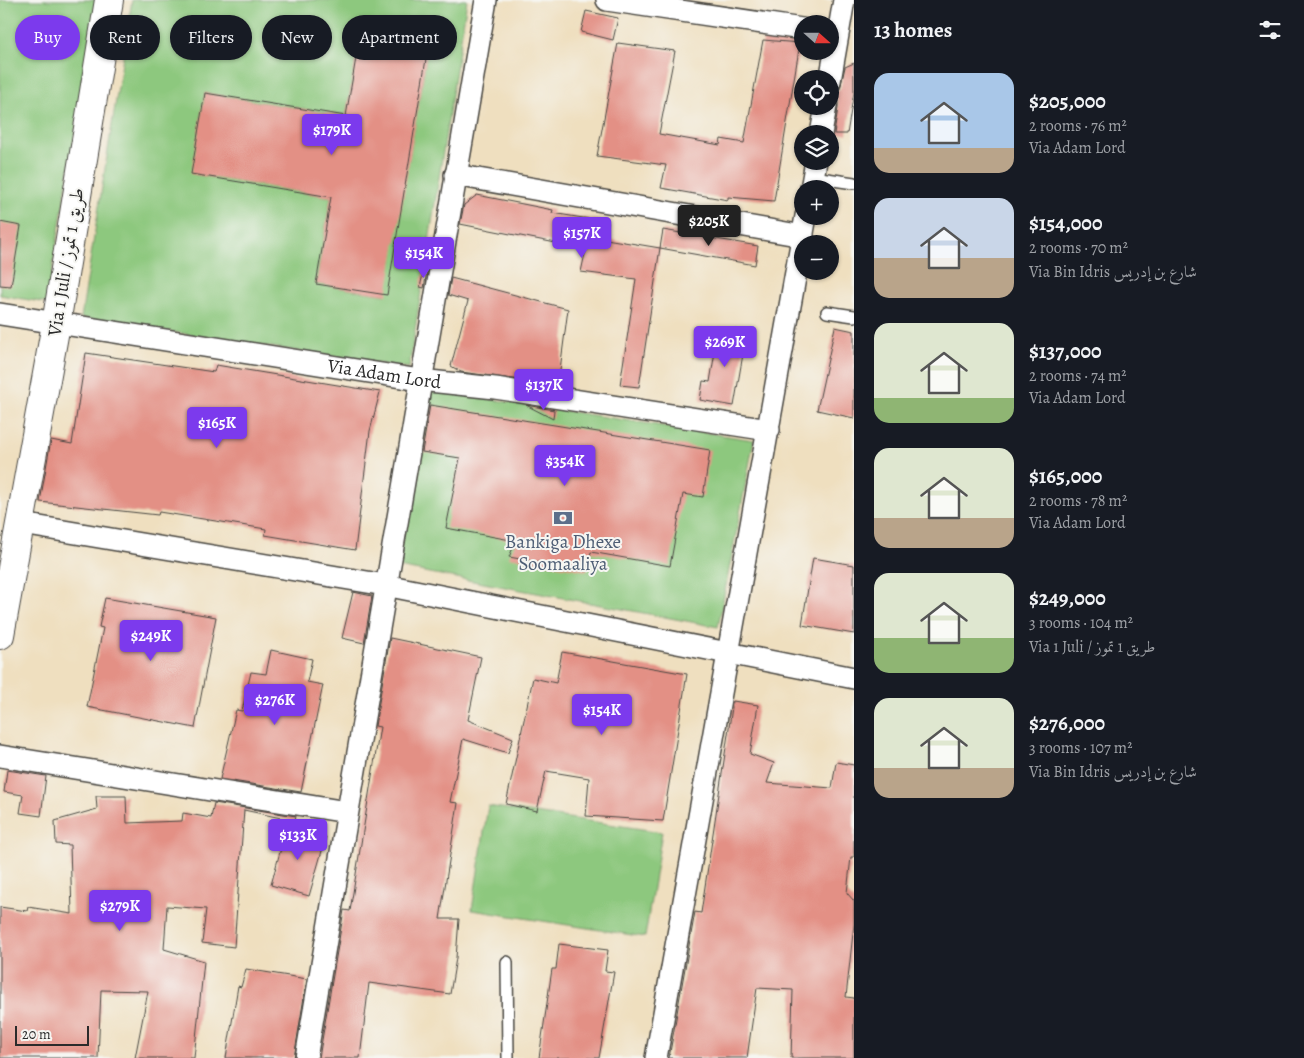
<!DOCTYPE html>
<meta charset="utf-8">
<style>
:root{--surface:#171b24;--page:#242831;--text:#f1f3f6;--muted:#9ea1a6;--accent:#7c3aed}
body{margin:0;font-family:Alegreya,Amiri,serif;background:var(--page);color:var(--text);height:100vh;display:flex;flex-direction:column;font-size:19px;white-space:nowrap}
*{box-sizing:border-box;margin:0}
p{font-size:16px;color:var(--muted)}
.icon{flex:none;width:28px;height:28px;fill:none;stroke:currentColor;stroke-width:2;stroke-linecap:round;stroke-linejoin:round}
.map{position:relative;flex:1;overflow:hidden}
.drawer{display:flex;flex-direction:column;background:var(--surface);width:450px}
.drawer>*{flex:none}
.top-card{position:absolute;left:15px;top:15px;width:475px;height:45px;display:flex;gap:10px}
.needle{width:32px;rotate:111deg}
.controls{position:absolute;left:794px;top:15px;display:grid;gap:10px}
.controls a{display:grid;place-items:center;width:45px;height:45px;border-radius:50%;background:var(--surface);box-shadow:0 1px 4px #0004;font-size:25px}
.scale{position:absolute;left:15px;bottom:12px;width:74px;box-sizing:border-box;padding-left:5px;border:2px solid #2b2b2b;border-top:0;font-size:14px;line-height:18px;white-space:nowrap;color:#2b2b2b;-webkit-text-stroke:4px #f6f6f2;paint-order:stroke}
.price{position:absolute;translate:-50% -42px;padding:0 11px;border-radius:5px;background:var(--accent);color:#fff;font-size:16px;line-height:32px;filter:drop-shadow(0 1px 2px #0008)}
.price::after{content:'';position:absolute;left:50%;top:30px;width:15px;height:11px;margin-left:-8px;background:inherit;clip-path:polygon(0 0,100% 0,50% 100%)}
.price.current{background:#222;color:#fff}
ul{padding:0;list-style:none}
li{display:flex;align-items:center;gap:15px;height:125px;padding:0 20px}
li span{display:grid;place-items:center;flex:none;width:140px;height:100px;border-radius:15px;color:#555}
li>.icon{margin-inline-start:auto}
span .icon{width:60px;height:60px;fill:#fffc;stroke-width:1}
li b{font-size:21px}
h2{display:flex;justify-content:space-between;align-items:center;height:60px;padding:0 20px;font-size:21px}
.chip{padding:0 18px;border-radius:22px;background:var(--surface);box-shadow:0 1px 4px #0004;font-size:18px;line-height:45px}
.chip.current{background:var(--accent);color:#fff}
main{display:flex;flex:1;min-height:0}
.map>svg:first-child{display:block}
.green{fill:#8dc87e;stroke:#5c7a54;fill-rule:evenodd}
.building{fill:#e39085}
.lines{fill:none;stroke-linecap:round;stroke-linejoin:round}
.service-casing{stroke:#484641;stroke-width:14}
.minor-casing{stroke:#484641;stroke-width:24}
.secondary-casing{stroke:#484641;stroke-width:30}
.service{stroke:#fff;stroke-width:11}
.minor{stroke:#fff;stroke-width:21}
.secondary{stroke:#fff;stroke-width:28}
.labels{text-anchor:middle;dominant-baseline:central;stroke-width:4;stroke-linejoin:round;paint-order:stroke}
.street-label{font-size:19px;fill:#2b2b2b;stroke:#f6f6f2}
.service-label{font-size:19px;fill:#4e5e75;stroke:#f6f6f2}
</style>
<main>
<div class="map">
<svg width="854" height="1058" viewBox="0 0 854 1058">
<rect width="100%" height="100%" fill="#f6f6f2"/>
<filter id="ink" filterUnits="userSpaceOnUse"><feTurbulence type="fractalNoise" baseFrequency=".02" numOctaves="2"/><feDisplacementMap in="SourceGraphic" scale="10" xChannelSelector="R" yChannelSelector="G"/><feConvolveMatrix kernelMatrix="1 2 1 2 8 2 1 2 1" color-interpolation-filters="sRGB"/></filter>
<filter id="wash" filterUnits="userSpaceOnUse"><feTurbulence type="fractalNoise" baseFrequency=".0096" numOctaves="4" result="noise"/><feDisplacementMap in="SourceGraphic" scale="20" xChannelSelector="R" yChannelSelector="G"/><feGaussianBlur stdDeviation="1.12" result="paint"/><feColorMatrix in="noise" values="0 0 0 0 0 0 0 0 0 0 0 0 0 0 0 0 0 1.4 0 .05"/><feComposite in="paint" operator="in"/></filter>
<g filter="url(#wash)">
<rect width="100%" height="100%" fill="#efdfbf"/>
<g class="green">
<path d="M0 0H97L47 303 0 295Z"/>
<path d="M132 0H467L409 368 81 318ZM361 30 429 41 386 295 316 284 331 197 192 174 205 93 346 116Z"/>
<path d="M424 389 754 440 718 627 398 567Z"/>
<path d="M488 806 662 832 645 937 472 910Z"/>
</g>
<g id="blocks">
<g class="building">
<path d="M586 11 618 18 613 40 581 32Z"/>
<path d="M361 29 429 41 387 295 316 284 331 197 191 174 205 93 346 116Z"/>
<path d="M763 40 800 43 774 201 728 197V200L661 188 666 165 597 156 618 43 675 51 659 134 720 145 721 139 744 143Z"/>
<path d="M854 63V92L847 134H834L838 108V101L832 93 840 89 845 67Z"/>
<path d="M477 195 553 210 552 213 608 222 606 239 660 248 639 387 620 385 636 279 581 272 586 249 460 224 464 205Z"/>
<path d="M0 222 21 226 11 286 0 285Z"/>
<path d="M663 230 758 246 755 265 660 248Z"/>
<path d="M424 270 427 271 424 288 420 287Z"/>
<path d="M451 278 568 309 558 385 461 372 451 366 468 301 448 295Z"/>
<path d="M719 327 747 331 734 406 700 400 703 381 710 382Z"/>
<path d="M835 327 854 331V418L817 410Z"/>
<path d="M86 353 214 372 216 365 380 392 370 431 355 550 265 535 266 529 159 512 158 515 40 502 51 440 72 444Z"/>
<path d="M430 405 710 450 703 497 683 494 670 566 591 552 587 571 509 557 516 541 446 528 460 458 422 452Z"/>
<path d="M526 405 554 410 553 419Z"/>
<path d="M813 558 854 565V634L802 625Z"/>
<path d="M353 592 372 596 364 643 342 638Z"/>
<path d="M105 598 216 617 195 728 87 707 103 628 99 627Z"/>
<path d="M390 638 481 657 468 720 513 738 508 753 463 739 450 802 458 803 440 919H459L456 958 450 994 369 983 360 1058H319L344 910 350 911 380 727 375 726Z"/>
<path d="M271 650 312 659 307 682 323 685 301 792 220 779 236 710 242 711 251 672 266 674Z"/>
<path d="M562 652 687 674 663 821 586 816 589 778 546 771 537 811 506 804 533 678 556 683Z"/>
<path d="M733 701 758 705 750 754 774 763 767 783 832 788 836 762 854 765V857H851L847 893 854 901V924L846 997 854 998V1058H791L793 990 757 988 747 1058H669L695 912 701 913Z"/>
<path d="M7 770 46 776 41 816 20 813 23 795 4 792Z"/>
<path d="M96 796H126L127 823 182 821 183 813 211 818 214 803 296 816 295 821 244 810 234 947 202 943 206 909 167 906 164 949 204 961 194 1058H135L148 991 101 990 98 1058H0V907L27 911 28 907 72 914 70 845 56 844 55 821 97 809Z"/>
<path d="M287 826 326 837 309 896 271 885Z"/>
<path d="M559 944 608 950 605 971 614 972 599 1058H539L552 969H556Z"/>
<path d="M246 969 307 979 294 1058H226L238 986 241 987Z"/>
</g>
</g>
</g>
<g filter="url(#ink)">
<use href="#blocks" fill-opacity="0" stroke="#484641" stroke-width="1"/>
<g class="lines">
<g class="service-casing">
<g id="service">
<path d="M813 177 854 183"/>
<path d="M827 312 854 316"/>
<path d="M507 962 508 1058"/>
</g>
</g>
<g class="minor-casing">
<g id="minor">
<path d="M607 0 802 29"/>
<path d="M830 81 844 0"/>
<path d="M821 134 826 106"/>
<path d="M455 175 803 236"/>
<path d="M811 189 816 161"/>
<path id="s1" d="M0 314 420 380 495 388 769 430"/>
<path d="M22 524 385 585 854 678"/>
<path d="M0 756 347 812"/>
<path d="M306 1058 486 0"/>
<path d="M656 1058 806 216"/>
</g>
</g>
<g class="secondary-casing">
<path id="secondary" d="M0 635 56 324 109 0"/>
</g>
<use href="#service" class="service"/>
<use href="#minor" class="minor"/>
<use href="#secondary" class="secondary"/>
</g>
</g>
<defs>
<g id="bank-bare" transform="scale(1.5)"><path d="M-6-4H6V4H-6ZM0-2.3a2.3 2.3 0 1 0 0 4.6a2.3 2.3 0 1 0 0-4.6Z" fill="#5c6f8a" stroke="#f6f6f2" stroke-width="2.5" paint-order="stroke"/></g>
</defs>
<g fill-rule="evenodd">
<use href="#bank-bare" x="563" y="518"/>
</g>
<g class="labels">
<g class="street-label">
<text transform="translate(66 262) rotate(-81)">Via 1 Juli / طريق 1 تموز</text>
<text stroke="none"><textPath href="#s1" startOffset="389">Via Adam Lord</textPath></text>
</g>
<g class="service-label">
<text x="563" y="542">Bankiga Dhexe<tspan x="563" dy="22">Soomaaliya</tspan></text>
</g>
</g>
</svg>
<div class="controls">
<a><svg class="needle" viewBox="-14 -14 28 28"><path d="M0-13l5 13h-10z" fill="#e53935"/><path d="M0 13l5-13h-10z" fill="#9ea1a6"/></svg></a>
<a><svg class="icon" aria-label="locate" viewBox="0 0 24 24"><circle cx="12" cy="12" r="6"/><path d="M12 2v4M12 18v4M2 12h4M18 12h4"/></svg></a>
<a><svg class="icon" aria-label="layers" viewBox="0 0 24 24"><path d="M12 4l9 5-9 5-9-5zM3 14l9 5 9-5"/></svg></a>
<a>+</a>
<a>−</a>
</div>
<div class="scale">20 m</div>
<b class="price" style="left:332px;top:156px">$179K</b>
<b class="price current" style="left:709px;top:247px">$205K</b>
<b class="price" style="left:582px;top:259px">$157K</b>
<b class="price" style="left:424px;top:279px">$154K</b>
<b class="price" style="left:725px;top:368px">$269K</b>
<b class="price" style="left:544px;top:411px">$137K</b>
<b class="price" style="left:217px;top:449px">$165K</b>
<b class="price" style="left:565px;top:487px">$354K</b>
<b class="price" style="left:151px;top:662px">$249K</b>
<b class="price" style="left:275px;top:726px">$276K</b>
<b class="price" style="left:602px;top:736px">$154K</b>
<b class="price" style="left:298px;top:861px">$133K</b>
<b class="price" style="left:120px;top:932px">$279K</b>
<div class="top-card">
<a class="chip current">Buy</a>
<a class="chip">Rent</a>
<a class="chip">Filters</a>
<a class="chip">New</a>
<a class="chip">Apartment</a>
</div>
</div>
<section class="drawer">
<h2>13 homes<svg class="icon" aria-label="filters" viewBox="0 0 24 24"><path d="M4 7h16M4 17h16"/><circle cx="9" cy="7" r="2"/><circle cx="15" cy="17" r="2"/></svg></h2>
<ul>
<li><span style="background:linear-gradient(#a9c7e8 75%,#b9a48a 0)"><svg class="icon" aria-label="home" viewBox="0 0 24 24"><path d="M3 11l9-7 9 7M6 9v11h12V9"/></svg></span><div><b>$205,000</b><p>2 rooms · 76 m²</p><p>Via Adam Lord</p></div></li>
<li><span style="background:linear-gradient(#c9d6e8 60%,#b9a48a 0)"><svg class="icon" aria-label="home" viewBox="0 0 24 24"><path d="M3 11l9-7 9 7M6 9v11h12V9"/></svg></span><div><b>$154,000</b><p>2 rooms · 70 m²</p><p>Via Bin Idris شارع بن إدريس</p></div></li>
<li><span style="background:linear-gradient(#dfe7d0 75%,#8fb573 0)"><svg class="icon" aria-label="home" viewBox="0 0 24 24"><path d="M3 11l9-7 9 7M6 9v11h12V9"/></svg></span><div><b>$137,000</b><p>2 rooms · 74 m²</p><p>Via Adam Lord</p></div></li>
<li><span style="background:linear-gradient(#dfe7d0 70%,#b9a48a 0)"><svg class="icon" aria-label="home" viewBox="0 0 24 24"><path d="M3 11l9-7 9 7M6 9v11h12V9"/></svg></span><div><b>$165,000</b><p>2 rooms · 78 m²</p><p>Via Adam Lord</p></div></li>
<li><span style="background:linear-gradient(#dfe7d0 65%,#8fb573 0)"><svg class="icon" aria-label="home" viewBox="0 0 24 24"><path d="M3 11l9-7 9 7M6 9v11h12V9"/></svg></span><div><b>$249,000</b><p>3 rooms · 104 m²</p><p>Via 1 Juli / طريق 1 تموز</p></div></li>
<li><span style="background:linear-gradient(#dfe7d0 70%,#b9a48a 0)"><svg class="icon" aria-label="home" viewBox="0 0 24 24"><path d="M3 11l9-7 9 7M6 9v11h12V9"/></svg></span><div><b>$276,000</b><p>3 rooms · 107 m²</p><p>Via Bin Idris شارع بن إدريس</p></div></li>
</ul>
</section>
</main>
